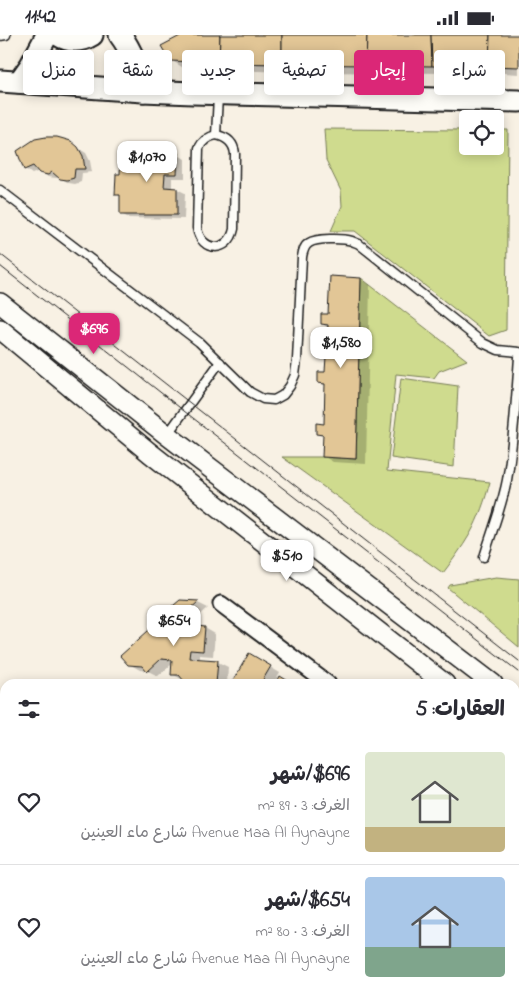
<!DOCTYPE html>
<html lang="ar">
<meta charset="utf-8">
<style>
:root{--surface:#fff;--page:#f7f7f7;--text:#2b2b33;--muted:#7c7c81;--line:#e1e1e2;--accent:#db2777}
body{margin:0;font-family:"Indie Flower","Playpen Sans Arabic",sans-serif;background:var(--page);color:var(--text);direction:rtl;height:100vh;display:flex;flex-direction:column;font-size:19px;white-space:nowrap}
*{box-sizing:border-box;margin:0}
p{font-size:16px;color:var(--muted)}
.icon{flex:none;width:28px;height:28px;fill:none;stroke:currentColor;stroke-width:2;stroke-linecap:round;stroke-linejoin:round}
.map{position:relative;flex:1;overflow:hidden;direction:ltr}
.panel{position:absolute;left:0px;top:644px;width:520px;height:321px;display:flex;flex-direction:column;background:var(--surface);border-radius:15px 15px 0 0;box-shadow:0 2px 12px #0003;direction:rtl}
.panel>*{flex:none}
.banner{position:absolute;left:15px;top:15px;width:490px;height:45px;direction:rtl;display:flex;gap:10px}
.buttons{position:absolute;left:459px;top:75px;display:grid;gap:10px}
.buttons a{display:grid;place-items:center;width:45px;height:45px;border-radius:5px;background:var(--surface);box-shadow:0 2px 12px #0003;font-size:25px}
.price{position:absolute;translate:-50% -42px;padding:0 11px;border-radius:10px;background:#fff;color:#222;font-size:16px;line-height:32px;filter:drop-shadow(0 1px 2px #0008)}
.price::after{content:'';position:absolute;left:50%;top:30px;width:15px;height:11px;margin-left:-8px;background:inherit;clip-path:polygon(0 0,100% 0,50% 100%)}
.price.current{background:var(--accent);color:#fff}
ul{padding:0;list-style:none}
li{display:flex;align-items:center;gap:15px;height:125px;padding:0 15px}
li+li{border-top:1px solid var(--line)}
li span{display:grid;place-items:center;flex:none;width:140px;height:100px;border-radius:5px;color:#555}
li>.icon{margin-inline-start:auto}
span .icon{width:60px;height:60px;fill:#fffc;stroke-width:1}
li b{font-size:21px}
h2{display:flex;justify-content:space-between;align-items:center;height:60px;padding:0 15px;font-size:21px}
.tag{padding:0 18px;border-radius:5px;background:var(--surface);box-shadow:0 2px 12px #0003;font-size:18px;line-height:45px}
.tag.current{background:var(--accent);color:#fff}
.status{display:flex;justify-content:space-between;align-items:center;height:35px;padding:0 25px;background:var(--surface);direction:ltr}
.status svg{height:14px;fill:currentColor}
.map>svg:first-child{display:block}
.green{fill:#cfdb8e;stroke:#767c55}
.shadow{fill:#0003}
.building{fill:#e2c696;stroke:#1c1c1c}
.lines{fill:none;stroke-linecap:round;stroke-linejoin:round}
.service-casing{stroke:#1c1c1c;stroke-width:11}
.minor-casing{stroke:#1c1c1c;stroke-width:19}
.tertiary-casing{stroke:#1c1c1c;stroke-width:22}
.secondary-casing{stroke:#1c1c1c;stroke-width:25}
.service{stroke:#fdfcf7;stroke-width:8}
.minor{stroke:#fdfcf7;stroke-width:15}
.tertiary{stroke:#fdfcf7;stroke-width:19}
.secondary{stroke:#fdfcf7;stroke-width:21}
.tram{stroke:#1c1c1c;stroke-width:1}
</style>
<div class="status"><b>11:42</b><svg viewBox="0 0 49 12"><path d="M0 12V9h3v3zM5 12V6h3v6zM10 12V3h3v9zM15 12V0h3v12zM26 1h20v11H26zM47 4h2v5h-2z"/></svg></div>
<div class="map">
<svg width="519" height="964" viewBox="0 0 519 964">
<rect width="100%" height="100%" fill="#f8f1e4"/>
<filter id="ink" filterUnits="userSpaceOnUse"><feTurbulence type="fractalNoise" baseFrequency=".02" numOctaves="2"/><feDisplacementMap in="SourceGraphic" scale="10" xChannelSelector="R" yChannelSelector="G"/><feConvolveMatrix kernelMatrix="1 2 1 2 8 2 1 2 1" color-interpolation-filters="sRGB"/></filter>
<g filter="url(#ink)">
<g class="green">
<path d="M324 94 467 95 468 111H495V95H508L506 295 489 301 355 196H331L342 171 341 156 326 125Z"/>
<path d="M361 243 467 325 439 336 434 343 396 339 387 436 490 447C485 465 479 483 470 499 462 513 452 526 443 538L282 422H322L356 424Z"/>
<path d="M401 343 458 351 454 432 391 423Z"/>
<path d="M496 542 519 544V612L448 553 450 550Z"/>
</g>
<g class="shadow">
<path d="M185 0H519V39L504 38 500 36H445V38L296 37 185 34 171 25Z"/>
<path d="M70 108 86 118 90 126 92 137 82 138 81 147 75 149 69 148 59 142 56 143 48 142 39 136 32 139 25 134Z"/>
<path d="M177 119 185 124V143H172V154H177L185 158 184 184 129 183 121 179 122 162 116 159Z"/>
<path d="M360 244 370 250 366 429 333 427 323 421 324 402 317 398 325 390 326 351 319 347 327 339 329 293 322 289Z"/>
<path d="M180 566 198 568 208 573 196 584 195 591 205 593 215 599 213 621 199 620V625L218 627 228 632 227 649H191L172 639 173 630H171L158 641 148 636 140 635 129 629Z"/>
<path d="M250 620 280 638 274 649H233Z"/>
<path d="M5 955V960H31V964H4Z"/>
<path d="M227 960 235 964H226Z"/>
</g>
<g class="building">
<path d="M182 0H220L219 28 170 26 161 11Z"/>
<path d="M220 0H282V29L219 28Z"/>
<path d="M282 0H367L366 30 282 29Z"/>
<path d="M367 0H431L432 31 366 30Z"/>
<path d="M431 0H490L489 31H432Z"/>
<path d="M490 0H519V32L489 31Z"/>
<path d="M46 102H57L71 106 78 112 83 121 85 134H75L74 143 67 145 60 144 52 137 48 140 39 138 33 131 24 135 17 116 35 104Z"/>
<path d="M121 115 178 118 177 139H165L164 152 177 153V180H120V160H115L116 139H120Z"/>
<path d="M330 241 361 243 356 424 322 422 323 400 316 399V388L324 389 325 349 318 348V337H325L328 290 321 289V279H328Z"/>
<path d="M180 565 199 566 186 578 185 585 190 590 205 592 203 616 190 615 189 623 218 625 216 649 184 646 179 640H171L172 625 161 624 147 637 142 631 128 630 120 621 167 579V576Z"/>
<path d="M249 618 271 631 261 648 262 649H231Z"/>
<path d="M280 641 293 649H276Z"/>
<path d="M5 944V960H26V964H3Z"/>
</g>
<g class="lines">
<g class="service-casing">
<g id="service">
<path d="M0 1 6 0"/>
<path d="M216 100C227 102 234 108 235 119L234 194C229 218 201 218 197 193L199 113C203 105 208 102 216 100Z"/>
<path d="M216 100 218 61"/>
<path d="M0 155 199 307 250 357 263 364 274 365 283 360 290 351 295 340 297 325 302 222C303 216 304 211 309 208 316 203 343 203 352 206 354 207 357 208 359 209L483 308 498 315 519 317"/>
<path d="M167 400 220 327"/>
<path d="M484 522C492 496 502 471 507 445 514 404 516 363 519 322"/>
</g>
</g>
<g class="minor-casing">
<g id="minor">
<path d="M221 569 328 649"/>
<path d="M515 757 519 748"/>
<path d="M0 800 5 803"/>
<path d="M0 917 5 916"/>
<path d="M515 957 519 960"/>
<path d="M54 964V960"/>
<path d="M394 964 396 960"/>
<path d="M429 964 431 960"/>
</g>
</g>
<g class="tertiary-casing">
<g id="tertiary">
<path d="M0 268 167 400 493 649"/>
<path d="M0 294 150 418 445 649"/>
<path d="M515 666 519 670"/>
<path d="M515 704 519 707"/>
</g>
</g>
<g class="secondary-casing">
<g id="secondary">
<path d="M58 0C69 7 81 7 92 0"/>
<path d="M120 0C133 17 139 36 143 56"/>
<path d="M0 46 143 56 193 58 519 66"/>
<path d="M19 47 31 30 47 0"/>
</g>
</g>
<use href="#service" class="service"/>
<use href="#minor" class="minor"/>
<use href="#tertiary" class="tertiary"/>
<use href="#secondary" class="secondary"/>
<g class="tram">
<path d="M0 219 519 626"/>
<path d="M0 231 184 376 519 637"/>
</g>
</g>
</g>
</svg>
<div class="buttons">
<a><svg class="icon" aria-label="locate" viewBox="0 0 24 24"><circle cx="12" cy="12" r="6"/><path d="M12 2v4M12 18v4M2 12h4M18 12h4"/></svg></a>
</div>
<b class="price" style="left:147px;top:148px">$1,070</b>
<b class="price current" style="left:94px;top:320px">$696</b>
<b class="price" style="left:341px;top:334px">$1,580</b>
<b class="price" style="left:287px;top:547px">$510</b>
<b class="price" style="left:174px;top:612px">$654</b>
<div class="banner">
<a class="tag">شراء</a>
<a class="tag current">إيجار</a>
<a class="tag">تصفية</a>
<a class="tag">جديد</a>
<a class="tag">شقة</a>
<a class="tag">منزل</a>
</div>
<section class="panel">
<h2>العقارات: 5<svg class="icon" aria-label="filters" viewBox="0 0 24 24"><path d="M4 7h16M4 17h16"/><circle cx="9" cy="7" r="2"/><circle cx="15" cy="17" r="2"/></svg></h2>
<ul>
<li><span style="background:linear-gradient(#dfe7d0 75%,#c2b280 0)"><svg class="icon" aria-label="home" viewBox="0 0 24 24"><path d="M3 11l9-7 9 7M6 9v11h12V9"/></svg></span><div><b>$696/شهر</b><p>الغرف: 3 · 89 m²</p><p>Avenue Maa Al Aynayne شارع ماء العينين</p></div><svg class="icon" aria-label="heart" viewBox="0 0 24 24"><path d="M12 20l-8-8c-3-5 5-10 8-4 3-6 11-1 8 4z"/></svg></li>
<li><span style="background:linear-gradient(#a9c7e8 70%,#7fa58c 0)"><svg class="icon" aria-label="home" viewBox="0 0 24 24"><path d="M3 11l9-7 9 7M6 9v11h12V9"/></svg></span><div><b>$654/شهر</b><p>الغرف: 3 · 80 m²</p><p>Avenue Maa Al Aynayne شارع ماء العينين</p></div><svg class="icon" aria-label="heart" viewBox="0 0 24 24"><path d="M12 20l-8-8c-3-5 5-10 8-4 3-6 11-1 8 4z"/></svg></li>
</ul>
</section>
</div>
